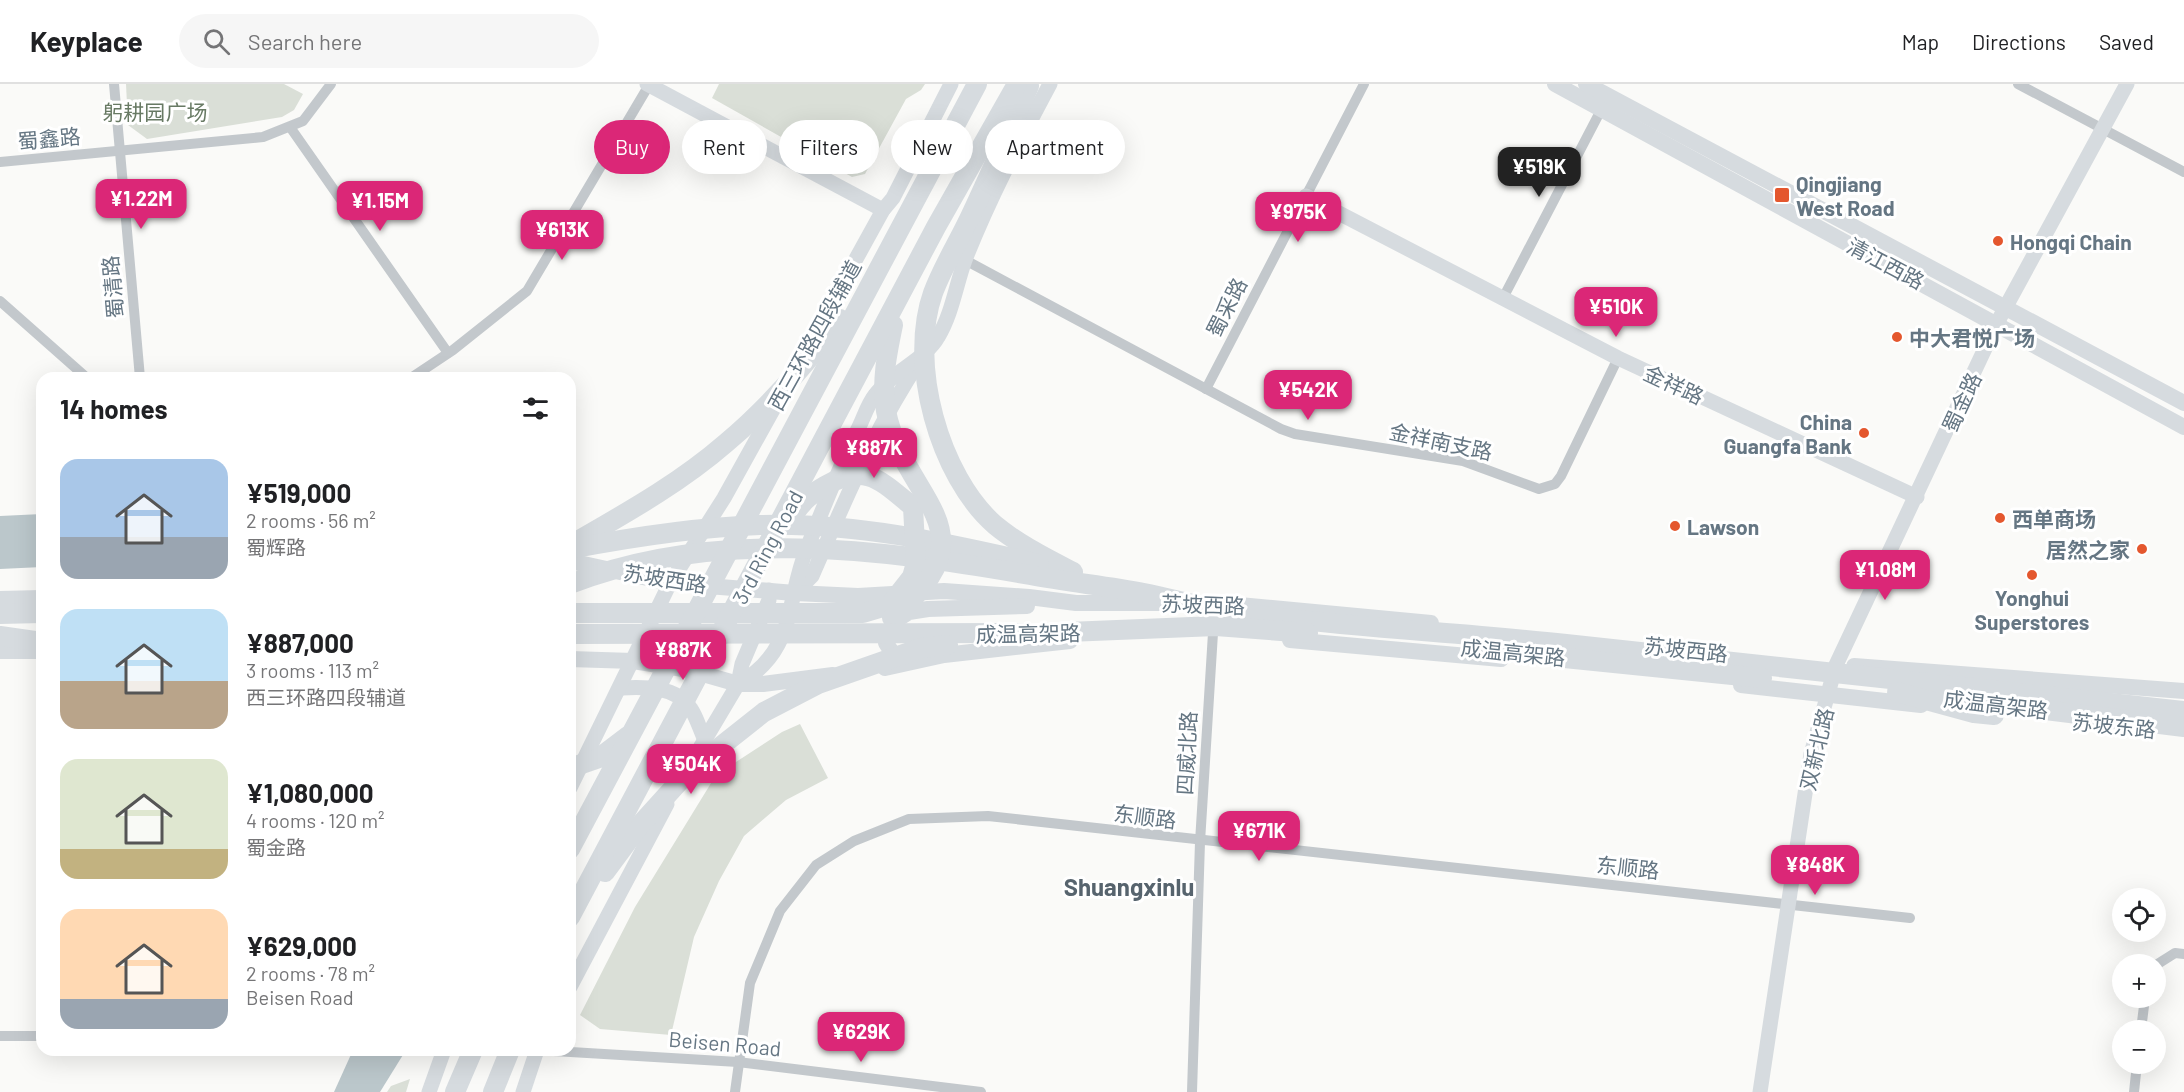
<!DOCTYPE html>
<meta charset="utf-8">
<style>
:root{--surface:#fff;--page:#f6f6f6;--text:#202124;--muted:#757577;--line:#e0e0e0;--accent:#db2777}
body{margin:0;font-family:Barlow,"Noto Sans SC",sans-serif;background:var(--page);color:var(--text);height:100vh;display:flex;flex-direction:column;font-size:22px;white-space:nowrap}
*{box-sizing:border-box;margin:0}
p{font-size:20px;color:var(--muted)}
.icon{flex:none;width:33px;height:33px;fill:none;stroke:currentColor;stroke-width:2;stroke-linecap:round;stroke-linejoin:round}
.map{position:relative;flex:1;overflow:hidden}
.details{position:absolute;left:36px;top:288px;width:540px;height:684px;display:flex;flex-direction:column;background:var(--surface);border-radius:18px;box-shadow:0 6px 24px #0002}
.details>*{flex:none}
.guide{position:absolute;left:594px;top:36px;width:570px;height:54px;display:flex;gap:12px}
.controls{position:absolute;left:2112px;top:804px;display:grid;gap:12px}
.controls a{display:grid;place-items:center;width:54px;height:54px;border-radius:50%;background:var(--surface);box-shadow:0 6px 24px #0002;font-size:30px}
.price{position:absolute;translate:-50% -51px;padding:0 14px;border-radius:12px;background:var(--accent);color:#fff;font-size:20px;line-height:39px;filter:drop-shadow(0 2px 3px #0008)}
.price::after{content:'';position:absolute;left:50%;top:36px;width:18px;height:14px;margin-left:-9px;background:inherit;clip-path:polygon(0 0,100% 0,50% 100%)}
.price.on{background:#222;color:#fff}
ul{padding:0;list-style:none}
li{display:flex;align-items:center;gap:18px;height:150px;padding:0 24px}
li span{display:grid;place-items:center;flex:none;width:168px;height:120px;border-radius:18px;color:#555}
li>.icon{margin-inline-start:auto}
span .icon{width:72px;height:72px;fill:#fffc;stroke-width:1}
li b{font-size:26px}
h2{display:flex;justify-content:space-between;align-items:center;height:72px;padding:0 24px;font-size:26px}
.pill{padding:0 21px;border-radius:27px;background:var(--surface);box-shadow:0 6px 24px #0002;font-size:21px;line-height:54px}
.pill.on{background:var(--accent);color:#fff}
header{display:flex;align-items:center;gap:36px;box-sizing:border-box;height:84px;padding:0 30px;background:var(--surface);border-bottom:2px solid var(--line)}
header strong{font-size:28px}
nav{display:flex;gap:33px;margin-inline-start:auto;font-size:21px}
.search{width:420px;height:54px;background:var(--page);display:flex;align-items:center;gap:15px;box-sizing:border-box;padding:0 21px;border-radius:33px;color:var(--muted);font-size:22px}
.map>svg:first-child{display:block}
.green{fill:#dadfd7}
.water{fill:#bbc7cb}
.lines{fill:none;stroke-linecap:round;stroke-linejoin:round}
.street{stroke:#c3c8cc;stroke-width:10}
.secondary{stroke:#d6dbdf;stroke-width:15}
.primary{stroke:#d6dbdf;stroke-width:16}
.highway{stroke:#d6dbdf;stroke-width:20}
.poi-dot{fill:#e4572e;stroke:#fff;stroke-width:2}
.labels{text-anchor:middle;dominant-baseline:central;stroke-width:6;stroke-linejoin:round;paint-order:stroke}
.park-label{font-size:21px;fill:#687a64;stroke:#fff}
.street-label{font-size:21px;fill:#657683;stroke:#fff}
.poi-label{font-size:21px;font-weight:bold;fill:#657683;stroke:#fff;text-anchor:start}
.quarter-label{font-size:24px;font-weight:bold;fill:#57646e;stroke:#fff}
</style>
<header>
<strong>Keyplace</strong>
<div class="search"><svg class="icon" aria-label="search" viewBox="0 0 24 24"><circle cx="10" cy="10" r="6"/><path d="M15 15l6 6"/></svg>Search here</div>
<nav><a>Map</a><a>Directions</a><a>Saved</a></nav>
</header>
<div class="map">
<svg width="2184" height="1008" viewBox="0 0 2184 1008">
<rect width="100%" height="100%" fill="#fafaf8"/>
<g class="green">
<path d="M126 0H284L303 10 294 26 282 33 147 55 128 41Z"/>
<path d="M719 0H925L921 6 906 15 865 90 852 93 712 14Z"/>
<path d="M800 640 828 694 786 716 744 752 719 797 694 853 671 951 600 945 580 931 635 823 716 691 782 648Z"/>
<path d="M410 995 406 1008H387L391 1002Z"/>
</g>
<g class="water">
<path d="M42 430V483L0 485V432Z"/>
<path d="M353 966H406L380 1008H334Z"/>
</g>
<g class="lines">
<g class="street">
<path d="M114 0 140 294"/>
<path d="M2018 0 2184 88"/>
<path d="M290 43 448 269"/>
<path d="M0 78 263 53 303 37 331 0"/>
<path d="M965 176 1281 345 1295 350 1463 377 1539 405 1555 400 1561 392 1618 274"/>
<path d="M1502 216 1601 26"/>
<path d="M0 217 87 294"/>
<path d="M411 294 453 266 527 207 649 1"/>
<path d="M1206 305 1364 0"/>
<path d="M2156 881 2175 869 2184 870"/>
<path d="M2141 946 2145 914"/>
<path d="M0 952H42"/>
<path d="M537 966 738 978 981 1008"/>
<path d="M735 1008 750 899 780 827 816 781 854 757 909 735 988 732 1910 834"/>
<path d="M1192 1008 1200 758 1213 549"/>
<path d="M2134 1008 2137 980"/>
</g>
<g class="secondary">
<path d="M647 0 883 126"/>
<path d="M1306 112 1618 274 1917 413"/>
<path d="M803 271 883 126 893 114 951 0"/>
<path d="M795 509 812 492C845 417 875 343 921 275"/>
<path d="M738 600C797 567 785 518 807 464 823 425 838 386 857 347 863 336 867 321 875 311 892 288 926 275 938 253 952 230 956 201 965 176 989 115 1019 58 1050 0"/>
<path d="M620 604C644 603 676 601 691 625 697 634 700 646 705 656"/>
<path d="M688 684 738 600 742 580 769 516V506"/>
<path d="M570 704 670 499 724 414 780 313"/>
<path d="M570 903 667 720"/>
<path d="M429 1008 444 966"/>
<path d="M523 1008 537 966"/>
<path d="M1760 1008 1811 670 1836 581 1997 239 2127 0"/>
</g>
<g class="primary">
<path d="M1555 0 2184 343"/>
<path d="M1586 0 2184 319"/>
<path d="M570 477 670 499 795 509 858 512 944 507 1029 513 1076 519H1162"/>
<path d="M0 515 42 514"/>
<path d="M1239 521 1431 539"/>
<path d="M1290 556 1501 575"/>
<path d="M0 567H42"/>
<path d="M570 575 633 577 689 586 738 600H763L833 591"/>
<path d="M907 578 893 570 886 559 887 550 898 535 909 528 928 525 1027 522"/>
<path d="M1854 582 2184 607"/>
<path d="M885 584 944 571 1070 557"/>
<path d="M1741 601 1921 621"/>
</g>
<g class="highway">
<path d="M1029 2C1010 45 991 88 971 131 959 157 943 182 933 209 908 279 939 392 995 441 1018 460 1046 474 1073 488"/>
<path d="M574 459C626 429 680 399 726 359 769 323 807 279 840 235"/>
<path d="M570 465C633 453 696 443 760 441 854 438 948 459 1039 480"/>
<path d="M570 500C715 443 881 465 1030 491 1068 498 1106 502 1144 509 1173 515 1202 523 1232 528 1342 543 1455 548 1566 560 1772 581 1978 605 2184 627"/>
<path d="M570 529H863L890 521 912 493 916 479 913 423C881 397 866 378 825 402 811 410 803 417 794 430"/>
<path d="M0 530 42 529"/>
<path d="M892 534C997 445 904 418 886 327 881 298 887 270 893 241"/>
<path d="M570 550 1043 549 1216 542 1308 549"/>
<path d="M0 552 42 558"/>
<path d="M1486 566 1762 594"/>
<path d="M1897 608 1974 629 1994 631"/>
<path d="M1979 618 2184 643"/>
<path d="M570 684 599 674 628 652"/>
<path d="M570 765 977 0"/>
<path d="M605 788 639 742 687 689 764 628 818 600 921 564 948 561"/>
<path d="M570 833 936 143 1017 0"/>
<path d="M455 1008 473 966"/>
<path d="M493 1008 510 966"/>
</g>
</g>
<g class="poi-dot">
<rect x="1774" y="103" width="16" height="16" rx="3"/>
<circle cx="1998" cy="157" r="6"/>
<circle cx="1897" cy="253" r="6"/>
<circle cx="1864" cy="349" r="6"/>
<circle cx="2000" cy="434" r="6"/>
<circle cx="1675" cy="442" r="6"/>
<circle cx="2142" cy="465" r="6"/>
<circle cx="2032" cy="491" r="6"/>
</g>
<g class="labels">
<g class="park-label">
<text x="155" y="27">躬耕园广场</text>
</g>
<g class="street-label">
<text transform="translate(49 54) rotate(-5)">蜀鑫路</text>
<text transform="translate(1886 179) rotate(28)">清江西路</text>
<text transform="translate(112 203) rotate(-95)">蜀清路</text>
<text transform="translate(1226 223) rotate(-63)">蜀采路</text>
<text transform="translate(814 251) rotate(-61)">西三环路四段辅道</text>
<text transform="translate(1674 300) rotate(25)">金祥路</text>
<text transform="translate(1961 318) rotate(-65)">蜀金路</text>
<text transform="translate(1441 357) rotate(12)">金祥南支路</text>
<text transform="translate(767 463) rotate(-62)">3rd Ring Road</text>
<text transform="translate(665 494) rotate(9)">苏坡西路</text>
<text transform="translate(1203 520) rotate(2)">苏坡西路</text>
<text transform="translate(1028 549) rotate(-1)">成温高架路</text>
<text transform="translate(1686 565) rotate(6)">苏坡西路</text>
<text transform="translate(1513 568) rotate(6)">成温高架路</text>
<text transform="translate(1996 620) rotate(7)">成温高架路</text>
<text transform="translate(2114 641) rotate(6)">苏坡东路</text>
<text transform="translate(1816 665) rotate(-77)">双新北路</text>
<text transform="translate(1186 669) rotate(-87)">四威北路</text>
<text transform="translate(1145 732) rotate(7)">东顺路</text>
<text transform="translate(1628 783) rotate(6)">东顺路</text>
<text transform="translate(725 959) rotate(5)">Beisen Road</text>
</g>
<g class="poi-label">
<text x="1796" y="99">Qingjiang<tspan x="1796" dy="24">West Road</tspan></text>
<text x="2010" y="157">Hongqi Chain</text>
<text x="1909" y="253">中大君悦广场</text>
<text x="1852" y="337" text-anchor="end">China<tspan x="1852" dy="24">Guangfa Bank</tspan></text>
<text x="2012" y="434">西单商场</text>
<text x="1687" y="442">Lawson</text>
<text x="2130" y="465" text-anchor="end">居然之家</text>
<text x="2032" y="513" text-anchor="middle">Yonghui<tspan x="2032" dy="24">Superstores</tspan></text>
</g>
<g class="quarter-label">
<text x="1129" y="802">Shuangxinlu</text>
</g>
</g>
</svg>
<div class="controls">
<a><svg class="icon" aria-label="locate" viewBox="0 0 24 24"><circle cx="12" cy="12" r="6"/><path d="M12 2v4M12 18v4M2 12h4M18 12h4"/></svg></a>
<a>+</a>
<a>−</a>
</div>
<b class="price on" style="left:1539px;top:114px">¥519K</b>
<b class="price" style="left:141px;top:146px">¥1.22M</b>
<b class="price" style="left:380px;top:148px">¥1.15M</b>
<b class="price" style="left:1298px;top:159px">¥975K</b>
<b class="price" style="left:562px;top:177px">¥613K</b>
<b class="price" style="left:1616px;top:254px">¥510K</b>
<b class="price" style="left:1308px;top:337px">¥542K</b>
<b class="price" style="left:874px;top:395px">¥887K</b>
<b class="price" style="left:1885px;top:517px">¥1.08M</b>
<b class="price" style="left:683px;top:597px">¥887K</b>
<b class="price" style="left:691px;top:711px">¥504K</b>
<b class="price" style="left:1259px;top:778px">¥671K</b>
<b class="price" style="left:1815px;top:812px">¥848K</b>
<b class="price" style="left:861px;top:979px">¥629K</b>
<div class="guide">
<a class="pill on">Buy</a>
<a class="pill">Rent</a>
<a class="pill">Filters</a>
<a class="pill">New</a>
<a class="pill">Apartment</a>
</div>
<section class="details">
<h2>14 homes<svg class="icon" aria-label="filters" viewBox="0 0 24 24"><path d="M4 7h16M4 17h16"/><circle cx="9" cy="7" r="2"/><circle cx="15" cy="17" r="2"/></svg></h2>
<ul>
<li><span style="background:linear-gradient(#a9c7e8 65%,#9aa5b1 0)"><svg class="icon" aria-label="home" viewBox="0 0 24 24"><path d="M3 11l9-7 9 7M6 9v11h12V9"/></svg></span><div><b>¥519,000</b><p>2 rooms · 56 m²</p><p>蜀辉路</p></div></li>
<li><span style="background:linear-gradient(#bfe0f5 60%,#b9a48a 0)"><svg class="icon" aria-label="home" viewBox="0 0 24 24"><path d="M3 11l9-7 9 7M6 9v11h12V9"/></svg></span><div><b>¥887,000</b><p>3 rooms · 113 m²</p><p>西三环路四段辅道</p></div></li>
<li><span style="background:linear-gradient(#dfe7d0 75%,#c2b280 0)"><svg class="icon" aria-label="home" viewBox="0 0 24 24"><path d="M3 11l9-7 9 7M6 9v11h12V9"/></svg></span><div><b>¥1,080,000</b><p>4 rooms · 120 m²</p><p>蜀金路</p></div></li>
<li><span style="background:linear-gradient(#ffd9b3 75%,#9aa5b1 0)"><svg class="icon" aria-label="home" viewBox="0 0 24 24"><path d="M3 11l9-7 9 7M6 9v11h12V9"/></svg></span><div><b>¥629,000</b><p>2 rooms · 78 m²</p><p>Beisen Road</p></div></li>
</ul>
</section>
</div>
